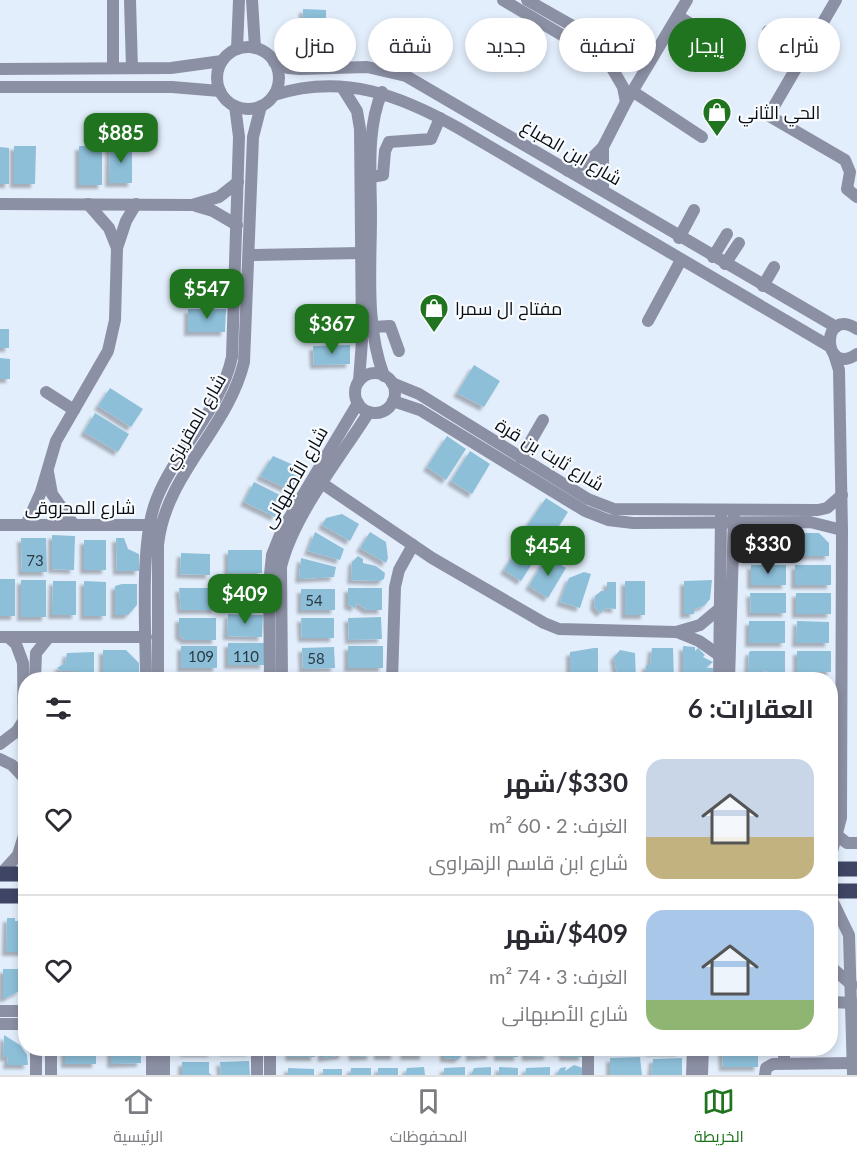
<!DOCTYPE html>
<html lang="ar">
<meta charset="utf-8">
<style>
:root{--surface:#fff;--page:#f7f7f7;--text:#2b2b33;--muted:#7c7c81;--line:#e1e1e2;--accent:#20741f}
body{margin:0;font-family:Lato,Cairo,sans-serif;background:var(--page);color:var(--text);direction:rtl;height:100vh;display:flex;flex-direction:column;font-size:22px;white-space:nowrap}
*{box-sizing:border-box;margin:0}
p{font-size:20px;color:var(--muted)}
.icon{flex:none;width:33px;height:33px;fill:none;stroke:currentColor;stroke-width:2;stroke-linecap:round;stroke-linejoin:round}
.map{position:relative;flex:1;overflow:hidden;direction:ltr}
.drawer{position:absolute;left:18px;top:672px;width:820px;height:384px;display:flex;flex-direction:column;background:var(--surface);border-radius:24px;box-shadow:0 3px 9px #0003;direction:rtl}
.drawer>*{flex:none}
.top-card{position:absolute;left:18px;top:18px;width:822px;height:54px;direction:rtl;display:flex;gap:12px}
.price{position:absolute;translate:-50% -51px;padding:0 14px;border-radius:12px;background:var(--accent);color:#fff;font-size:20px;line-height:39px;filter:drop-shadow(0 2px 3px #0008)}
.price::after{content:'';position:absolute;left:50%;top:36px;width:18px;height:14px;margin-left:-9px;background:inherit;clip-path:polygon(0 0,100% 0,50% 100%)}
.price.active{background:#222;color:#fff}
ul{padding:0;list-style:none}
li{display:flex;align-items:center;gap:18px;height:150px;padding:0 24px}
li+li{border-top:2px solid var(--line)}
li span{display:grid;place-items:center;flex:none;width:168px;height:120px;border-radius:18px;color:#555}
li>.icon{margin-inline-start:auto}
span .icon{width:72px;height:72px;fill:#fffc;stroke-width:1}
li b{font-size:26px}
h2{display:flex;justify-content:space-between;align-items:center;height:72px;padding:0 24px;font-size:26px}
.pill{padding:0 21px;border-radius:27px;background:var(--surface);box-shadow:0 3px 9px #0003;font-size:21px;line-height:54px}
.pill.active{background:var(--accent);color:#fff}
.tab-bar{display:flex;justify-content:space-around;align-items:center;height:84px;border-top:2px solid var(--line);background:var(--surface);font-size:16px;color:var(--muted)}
.tab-bar a{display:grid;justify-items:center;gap:3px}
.tab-bar .active{color:var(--accent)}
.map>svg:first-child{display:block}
.building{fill:#8dbfd9;filter:url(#shadow)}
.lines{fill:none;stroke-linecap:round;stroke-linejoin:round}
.minor{stroke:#8c90a4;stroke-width:12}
.major{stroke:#3f4565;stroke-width:15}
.labels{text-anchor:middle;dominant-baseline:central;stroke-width:4.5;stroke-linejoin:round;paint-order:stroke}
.number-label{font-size:15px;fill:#2a3a44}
.poi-label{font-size:18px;fill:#090d13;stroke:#f8fbfe;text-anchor:start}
.street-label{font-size:18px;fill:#090d13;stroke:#f8fbfe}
</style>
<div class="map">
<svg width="857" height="1075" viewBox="0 0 857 1075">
<defs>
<filter id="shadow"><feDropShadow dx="-4" dy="4" stdDeviation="1.5" flood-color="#0004"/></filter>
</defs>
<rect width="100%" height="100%" fill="#e3eefc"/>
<g class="building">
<path d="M303 9 326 10V45H302Z"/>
<path d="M110 145H132V183H109Z"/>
<path d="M14 146H36L35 184H14Z"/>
<rect x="79" y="146" width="23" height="39"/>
<path d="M0 147 9 148V184H0Z"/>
<path d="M188 309H226L225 332H188Z"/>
<rect x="0" y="329" width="9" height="19"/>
<path d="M350 345V364L314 365 313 346Z"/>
<path d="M0 358 10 359V379H0Z"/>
<path d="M474 365 500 381 484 407 457 393Z"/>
<path d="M110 388 143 409 131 427 98 406Z"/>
<path d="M95 413 129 434 118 452 84 432Z"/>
<path d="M447 436 466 449 446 480 427 467Z"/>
<path d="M470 451 490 464 472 494 451 481Z"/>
<path d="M273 456 305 470 292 491 260 476Z"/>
<path d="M254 482 284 497 275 517 244 502Z"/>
<path d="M546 498 568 512 550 540 527 526Z"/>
<path d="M342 514 359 524 350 541 322 525 326 518Z"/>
<path d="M777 531H785V558H749V554L764 538 770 539V534H777Z"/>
<path d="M315 532 344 549 340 560 308 551Z"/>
<path d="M370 532 386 542 388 558 386 563 360 548Z"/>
<path d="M796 533H819L829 543V556H796Z"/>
<path d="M52 535 75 536 74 570 52 569Z"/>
<path d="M21 538H46L47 572H22Z"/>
<path d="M116 538H124L128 549 139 554V571H117Z"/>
<rect x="84" y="540" width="22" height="30"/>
<path d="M523 541 540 551 521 581 504 570Z"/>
<rect x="228" y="550" width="34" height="23"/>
<path d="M181 553 210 554V575L180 574Z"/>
<path d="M358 556 363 559V563L376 566 385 573 384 579 380 581 351 580 352 562Z"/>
<path d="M547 556 566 568 548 598 529 586Z"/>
<path d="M301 558 336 567 334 577 299 579Z"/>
<rect x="751" y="565" width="35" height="20"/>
<rect x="795" y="565" width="36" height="20"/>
<path d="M584 572 591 574 580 608 560 602 569 578Z"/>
<rect x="0" y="579" width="15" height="37"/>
<rect x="21" y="580" width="25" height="37"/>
<path d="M712 580 710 599 704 606 694 609V614H684V581Z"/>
<path d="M53 581H76V615H52Z"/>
<path d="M84 581 106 582V616H84Z"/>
<rect x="625" y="581" width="20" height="34"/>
<path d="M607 582H616V609L606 608 600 613 594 606 595 596 601 591H607Z"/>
<path d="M122 584H137V605L128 615H115V586Z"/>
<path d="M228 586H263V607L228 608Z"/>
<path d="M179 588H211L213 599 217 600 216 610H181Z"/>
<path d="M348 588H382V610H367L357 603 355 608 348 605Z"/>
<rect x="301" y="589" width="34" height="21"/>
<path d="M750 593H786V613H751Z"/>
<rect x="796" y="593" width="35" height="21"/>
<path d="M228 614 263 615 262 637 227 636Z"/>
<path d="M381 617 382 639 349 640 348 618Z"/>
<path d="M179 618H216V640H185L179 635Z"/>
<path d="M301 618H334V638H302Z"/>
<rect x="749" y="621" width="36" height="22"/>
<path d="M797 621 829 622V643H796Z"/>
<rect x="228" y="643" width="36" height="22"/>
<rect x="181" y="646" width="36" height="22"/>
<rect x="348" y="646" width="35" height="22"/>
<path d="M683 646 695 647V651L698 648 705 655 703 657 713 662 706 668H713V680H683Z"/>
<path d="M334 647 335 668 303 669 302 648Z"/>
<path d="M594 648H598V680H570V652Z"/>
<path d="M652 648H673L674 680H646V665H650Z"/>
<path d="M103 650H126L139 663V674H103Z"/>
<path d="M620 650 635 653 636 680H618L614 657Z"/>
<path d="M751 651H785V674L763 671V674H748L749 652Z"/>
<rect x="797" y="651" width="34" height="21"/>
<path d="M94 652V673H77V671H62L57 668 65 663 67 653Z"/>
<path d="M239 672 259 673 261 680H230V675L238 676Z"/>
<path d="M217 674V680H179V675Z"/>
<path d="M383 675V680H346V676Z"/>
<path d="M7 918H15V921H20L25 926 26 952H6Z"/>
<path d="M3 969H26L24 984 19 991 6 998H3Z"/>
<path d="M4 1035 20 1045 27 1055 28 1065H7L8 1057H3Z"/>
<rect x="65" y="1048" width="31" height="16"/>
<path d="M111 1048H141V1063L111 1064Z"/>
<path d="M187 1048H212V1053H183Z"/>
<rect x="224" y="1048" width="26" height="4"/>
<path d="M290 1048H315V1057H289Z"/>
<path d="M322 1048H343V1055L322 1058Z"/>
<path d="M352 1048H371V1056L353 1057Z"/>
<rect x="378" y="1048" width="17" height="8"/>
<path d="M405 1048H424V1056H404Z"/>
<path d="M444 1048H464V1054L458 1059 444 1058Z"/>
<path d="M470 1048H491V1055L470 1057Z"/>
<rect x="498" y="1048" width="20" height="9"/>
<path d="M526 1048H548V1056L526 1057Z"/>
<path d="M557 1048H583V1057H563V1052H557Z"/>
<rect x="650" y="1048" width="30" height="4"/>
<path d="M722 1048H758V1067H723Z"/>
<path d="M640 1057 642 1075H610V1058Z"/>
<path d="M682 1058V1075H651L653 1059Z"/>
<path d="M249 1061 250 1075H221L220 1062Z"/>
<path d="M182 1062H209V1073L212 1075H182Z"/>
<path d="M574 1065 583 1068V1075H557L560 1068 566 1067 565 1071Z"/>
<path d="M424 1067 425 1075H405L407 1068Z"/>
<path d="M465 1067V1075H444V1068Z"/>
<path d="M491 1067V1075H471L474 1068Z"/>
<path d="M499 1067 518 1068V1075H499Z"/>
<path d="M550 1067V1075H525L526 1068Z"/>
<path d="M288 1068 314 1069V1075H288Z"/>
<path d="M351 1068H371V1075H350Z"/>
<rect x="378" y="1068" width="20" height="7"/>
<rect x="323" y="1069" width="19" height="6"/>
</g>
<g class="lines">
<g class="minor">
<path d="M130 0 132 68"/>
<path d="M252 0 255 48"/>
<path d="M503 0 609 63 623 87 626 102"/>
<path d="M527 0C568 23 606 49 653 55"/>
<path d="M836 0 770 113 771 117 845 160 850 172 847 189 857 197"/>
<path d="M678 16 720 42"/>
<path d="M768 31 805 52"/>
<circle cx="248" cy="78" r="31"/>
<path d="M237 49 239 0"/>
<path d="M274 62 288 68 300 69 367 67 406 76 836 327"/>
<path d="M113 68V0"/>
<path d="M0 69 171 68 222 61"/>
<path d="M0 87H172L220 91"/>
<path d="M342 87 357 111 360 129 362 341 359 381"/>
<path d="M632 91 702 137"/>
<path d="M382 92C366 129 371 176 371 215 371 268 365 326 384 376"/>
<path d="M274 95C343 73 400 95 460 129L829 346"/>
<path d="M568 171 588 162 603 147 626 102 687 0"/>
<path d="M371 177 383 175 385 151 389 142 431 139 440 118"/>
<path d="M603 190V147"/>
<path d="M0 204 192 205 219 197 238 182"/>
<path d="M88 204 109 228 117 248"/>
<path d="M196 206 213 211 237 225"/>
<path d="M679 238 694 210"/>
<path d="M249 255 361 253"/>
<path d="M713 257 727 234"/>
<path d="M725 264 739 243"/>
<path d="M763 286 774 267"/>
<path d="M648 321 681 260"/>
<path d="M373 327 390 326 399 351"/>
<path d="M857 329C820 305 822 378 857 354"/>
<circle cx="375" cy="393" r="20"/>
<path d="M392 383 419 394 588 499 614 509 818 510 827 508 842 495"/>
<path d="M46 392 74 410"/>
<path d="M393 401 420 410 585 511 608 520 633 523 810 522 842 530"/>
<path d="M521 458 543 420"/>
<path d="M48 472 52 494 74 525"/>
<path d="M323 484 432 558 544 623 559 629 676 632 700 625 719 609"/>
<path d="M0 525H155"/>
<path d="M26 525 41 492 56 441 108 351 115 320 117 248 126 221 136 204"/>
<path d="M677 632 699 641 719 655"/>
<path d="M0 637H146"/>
<path d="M35 680 36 653 49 637"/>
<path d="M146 680C146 631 139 541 157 498 177 449 221 409 232 357L239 137 235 106"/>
<path d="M158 680V545C165 475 228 429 244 362L253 137 261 106"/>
<path d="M270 680 269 584 272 555 282 530 358 403"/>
<path d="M282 680 281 567C293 516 340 458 369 412"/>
<path d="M392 680 395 587 399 570 413 545"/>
<path d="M719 680 721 515"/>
<path d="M729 680 734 516"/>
<path d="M0 744 17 731 24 720"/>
<path d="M0 759 12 765 25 779"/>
<path d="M838 836 847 843H857"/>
<path d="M831 855 841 818 842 530 839 370 834 354"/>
<path d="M1 874 18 855 25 832 23 663 16 644 8 637"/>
<path d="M831 898 849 935 853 1075"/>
<path d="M831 967 852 985"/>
<path d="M831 1002 853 1003"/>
<path d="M0 1011H26"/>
<path d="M0 1024H26"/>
<path d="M36 1048V1075"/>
<path d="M51 1048V1075"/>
<path d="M152 1048V1075"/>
<path d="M257 1048V1075"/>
<path d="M270 1048V1075"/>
<path d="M588 1048V1075"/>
<path d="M784 1048V1063"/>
<path d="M164 1075V1048"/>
<path d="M692 1075 693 1048"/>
<path d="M702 1075 703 1048"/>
<path d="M765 1075 766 1068 773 1064 853 1063"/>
</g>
<g class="major">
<path d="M831 869H857"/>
<path d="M0 874H26"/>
<path d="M831 891H857"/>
<path d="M0 896H26"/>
</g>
</g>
<defs>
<g id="shop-pin" transform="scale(1.5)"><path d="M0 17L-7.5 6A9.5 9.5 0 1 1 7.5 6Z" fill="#20741f" stroke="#f8fbfe"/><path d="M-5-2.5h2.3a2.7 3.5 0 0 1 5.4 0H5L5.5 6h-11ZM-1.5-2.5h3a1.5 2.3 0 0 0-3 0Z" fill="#fff"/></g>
</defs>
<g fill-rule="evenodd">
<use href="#shop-pin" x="717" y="112"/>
<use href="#shop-pin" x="434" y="308"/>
</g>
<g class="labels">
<g class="number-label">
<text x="35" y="560">73</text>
<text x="314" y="600">54</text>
<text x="201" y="656">109</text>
<text x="246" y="656">110</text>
<text x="316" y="658">58</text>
</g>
<g class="poi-label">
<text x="738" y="112">الحي الثاني</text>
<text x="455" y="308">مفتاح ال سمرا</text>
</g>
<g class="street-label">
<text transform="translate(572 152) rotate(30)">شارع ابن الصباغ</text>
<text transform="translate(194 421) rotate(-60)">شارع المقريزي</text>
<text transform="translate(550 454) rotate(31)">شارع ثابت بن قرة</text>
<text transform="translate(294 477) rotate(-60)">شارع الأصبهانى</text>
<text x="80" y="507">شارع المحروقى</text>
</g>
</g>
</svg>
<b class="price" style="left:121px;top:164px">$885</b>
<b class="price" style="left:207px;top:320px">$547</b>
<b class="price" style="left:332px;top:355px">$367</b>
<b class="price active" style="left:768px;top:575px">$330</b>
<b class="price" style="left:548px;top:577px">$454</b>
<b class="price" style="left:245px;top:625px">$409</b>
<div class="top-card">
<a class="pill">شراء</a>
<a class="pill active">إيجار</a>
<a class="pill">تصفية</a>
<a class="pill">جديد</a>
<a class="pill">شقة</a>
<a class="pill">منزل</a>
</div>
<section class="drawer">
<h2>العقارات: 6<svg class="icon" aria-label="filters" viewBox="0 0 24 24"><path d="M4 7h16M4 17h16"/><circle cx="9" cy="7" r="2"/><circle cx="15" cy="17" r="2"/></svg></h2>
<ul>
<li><span style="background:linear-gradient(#c9d6e8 65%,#c2b280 0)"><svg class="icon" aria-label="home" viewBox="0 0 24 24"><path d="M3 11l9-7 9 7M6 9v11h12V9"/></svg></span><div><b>$330/شهر</b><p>الغرف: 2 · 60 m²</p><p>شارع ابن قاسم الزهراوى</p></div><svg class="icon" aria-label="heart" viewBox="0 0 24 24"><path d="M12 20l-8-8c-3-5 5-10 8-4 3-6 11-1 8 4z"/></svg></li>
<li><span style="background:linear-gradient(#a9c7e8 75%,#8fb573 0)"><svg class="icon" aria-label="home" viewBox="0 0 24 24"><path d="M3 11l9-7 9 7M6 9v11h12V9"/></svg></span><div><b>$409/شهر</b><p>الغرف: 3 · 74 m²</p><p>شارع الأصبهانى</p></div><svg class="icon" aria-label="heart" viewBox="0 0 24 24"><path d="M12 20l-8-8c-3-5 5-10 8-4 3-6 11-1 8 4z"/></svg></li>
</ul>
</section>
</div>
<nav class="tab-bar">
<a class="active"><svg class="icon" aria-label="map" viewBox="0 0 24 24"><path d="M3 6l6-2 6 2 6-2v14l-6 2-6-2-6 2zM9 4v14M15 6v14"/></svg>الخريطة</a>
<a><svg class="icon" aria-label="saved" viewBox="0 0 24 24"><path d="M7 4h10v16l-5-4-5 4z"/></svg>المحفوظات</a>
<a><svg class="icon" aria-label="home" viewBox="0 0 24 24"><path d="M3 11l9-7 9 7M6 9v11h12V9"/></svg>الرئيسية</a>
</nav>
